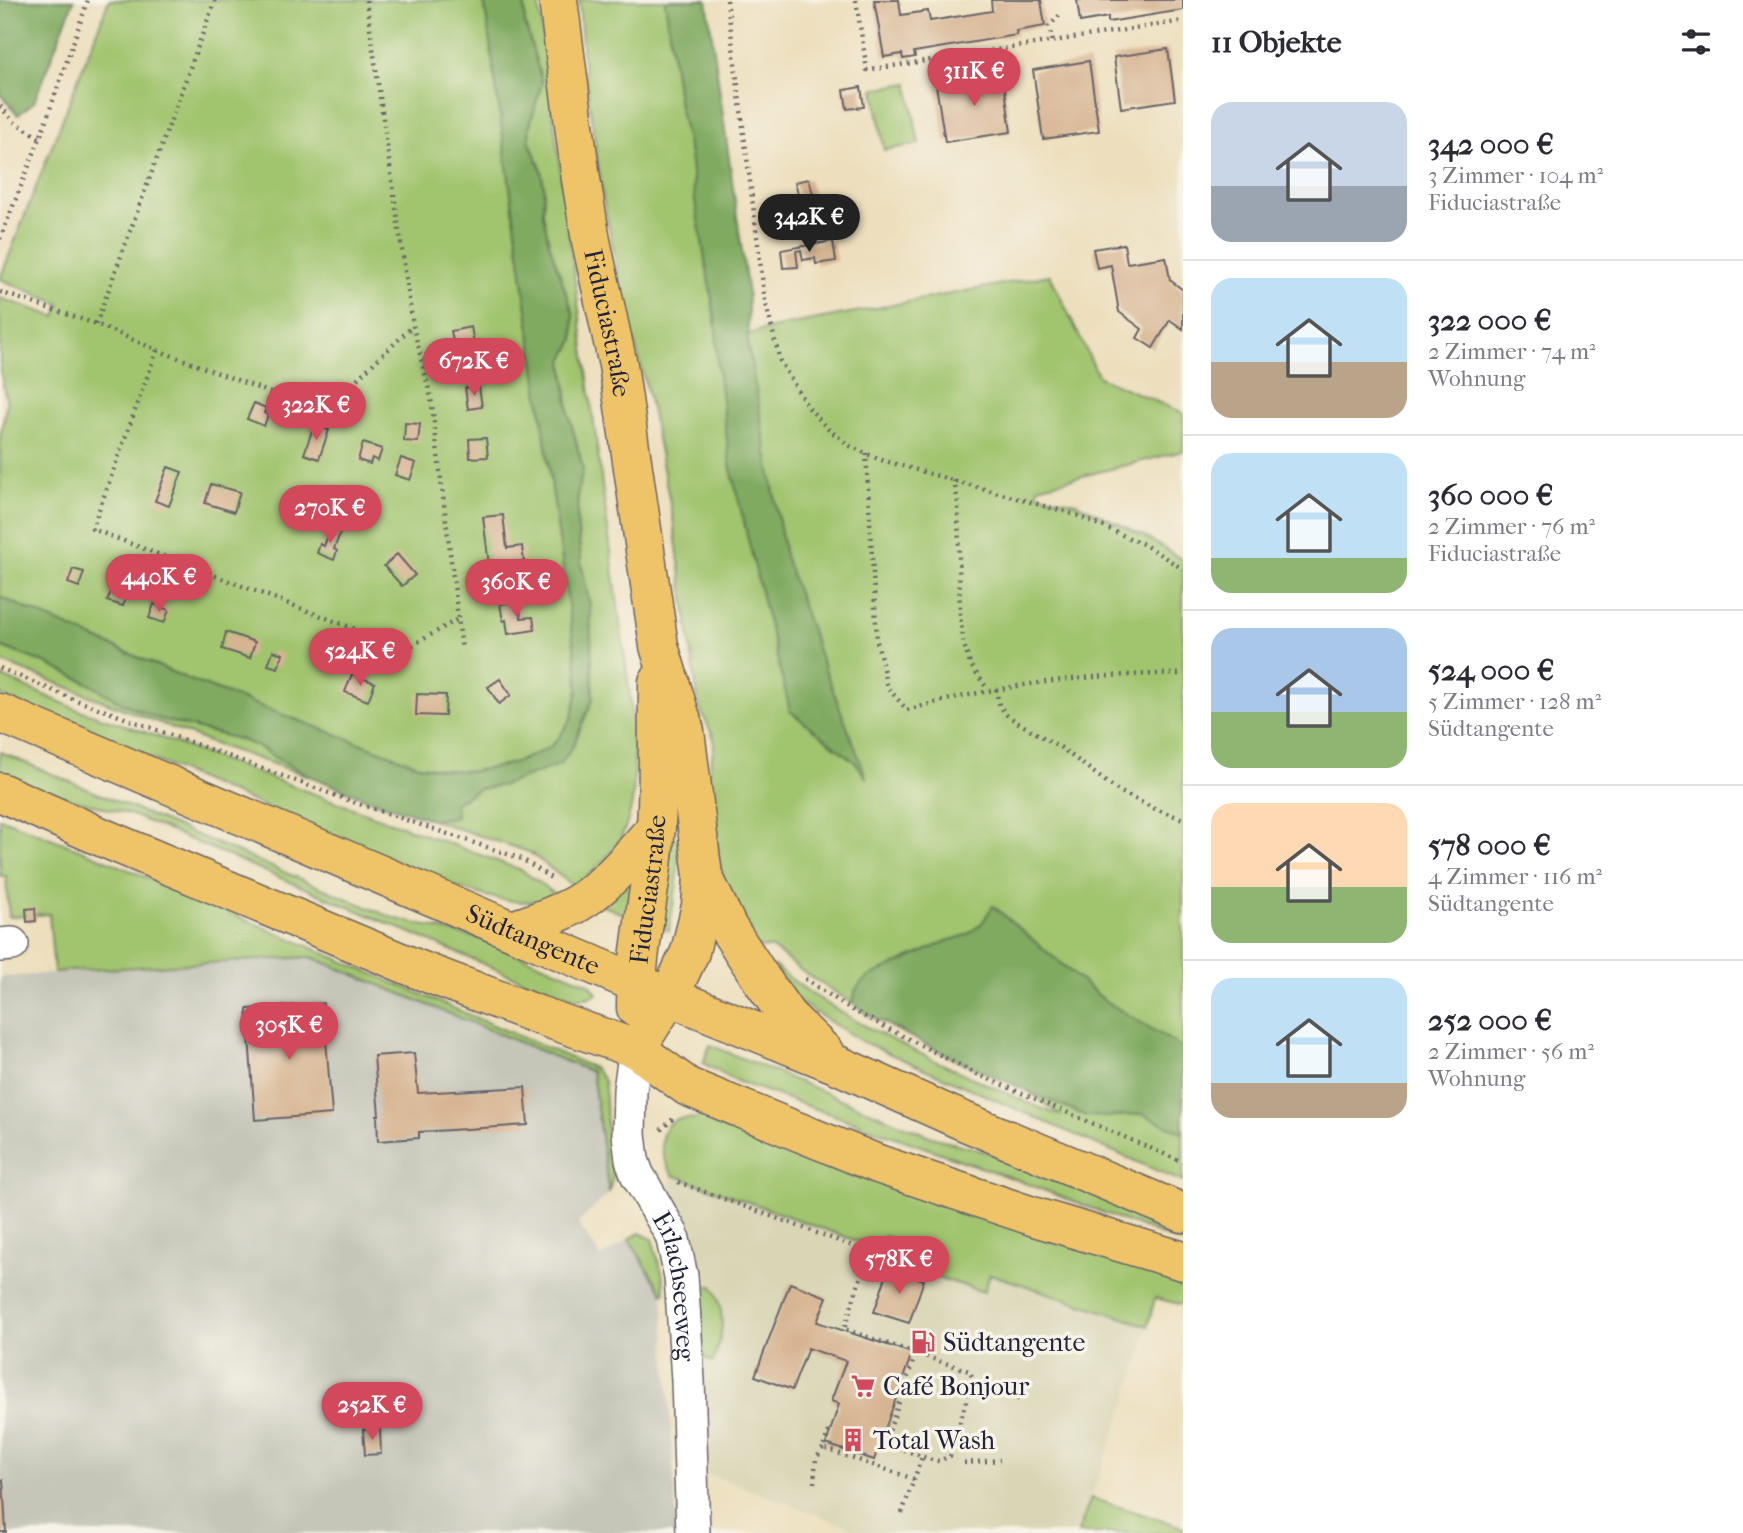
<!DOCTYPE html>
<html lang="de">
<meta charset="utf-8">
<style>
:root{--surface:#fff;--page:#f2f2f3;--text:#2b2b33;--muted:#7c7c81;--line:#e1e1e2;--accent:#d1495b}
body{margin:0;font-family:"IM FELL French Canon",serif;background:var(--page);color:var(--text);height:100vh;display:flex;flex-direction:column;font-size:26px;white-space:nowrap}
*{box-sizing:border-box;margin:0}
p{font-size:23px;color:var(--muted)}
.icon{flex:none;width:38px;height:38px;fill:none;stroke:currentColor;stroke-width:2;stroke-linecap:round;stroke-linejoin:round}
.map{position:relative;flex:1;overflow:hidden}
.sheet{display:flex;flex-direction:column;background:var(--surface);width:560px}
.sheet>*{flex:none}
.price{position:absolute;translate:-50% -60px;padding:0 16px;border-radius:24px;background:var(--accent);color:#fff;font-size:23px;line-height:46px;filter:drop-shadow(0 2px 4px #0008)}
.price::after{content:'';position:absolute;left:50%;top:42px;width:21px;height:16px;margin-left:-10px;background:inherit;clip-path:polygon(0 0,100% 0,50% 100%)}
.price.on{background:#222;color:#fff}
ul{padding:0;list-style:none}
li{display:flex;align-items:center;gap:21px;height:175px;padding:0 28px}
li+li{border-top:2px solid var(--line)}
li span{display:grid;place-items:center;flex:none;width:196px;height:140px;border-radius:21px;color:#555}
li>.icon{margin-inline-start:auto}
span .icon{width:84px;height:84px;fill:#fffc;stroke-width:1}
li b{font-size:30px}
h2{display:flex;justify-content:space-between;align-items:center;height:84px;padding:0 28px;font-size:30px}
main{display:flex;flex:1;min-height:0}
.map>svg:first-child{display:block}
.built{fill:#d9d5b5}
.industrial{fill:#c5c5b8}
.green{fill:#a1c46e;stroke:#627354;stroke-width:2}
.forest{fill:#80aa61;stroke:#51664e;stroke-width:2}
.building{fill:#d7b491}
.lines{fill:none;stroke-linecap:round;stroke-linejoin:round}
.minor-casing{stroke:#696468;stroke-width:36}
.major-casing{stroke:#696468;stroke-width:41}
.path{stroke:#696468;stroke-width:4.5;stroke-dasharray:2 5;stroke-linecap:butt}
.minor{stroke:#fff;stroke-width:33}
.major{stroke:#efc469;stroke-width:38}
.labels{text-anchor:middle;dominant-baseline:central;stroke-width:7;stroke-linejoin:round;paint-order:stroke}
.street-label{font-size:26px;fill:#22223b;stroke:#f7f3e8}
.poi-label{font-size:26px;fill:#22223b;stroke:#f7f3e8;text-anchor:start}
</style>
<main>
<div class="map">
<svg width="1183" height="1533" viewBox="0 0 1183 1533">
<rect width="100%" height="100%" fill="#f7f3e8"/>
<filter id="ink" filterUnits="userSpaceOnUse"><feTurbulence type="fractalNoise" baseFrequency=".0143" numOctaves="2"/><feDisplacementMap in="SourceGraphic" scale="14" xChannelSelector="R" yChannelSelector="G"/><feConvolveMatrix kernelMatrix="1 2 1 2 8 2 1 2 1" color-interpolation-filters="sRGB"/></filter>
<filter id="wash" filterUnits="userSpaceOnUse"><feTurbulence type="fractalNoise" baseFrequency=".00686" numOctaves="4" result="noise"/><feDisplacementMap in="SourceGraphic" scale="28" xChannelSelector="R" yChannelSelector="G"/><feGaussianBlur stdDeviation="1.57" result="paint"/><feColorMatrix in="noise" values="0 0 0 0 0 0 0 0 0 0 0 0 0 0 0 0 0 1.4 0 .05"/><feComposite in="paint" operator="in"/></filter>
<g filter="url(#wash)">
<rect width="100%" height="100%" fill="#eddfbd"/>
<path class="built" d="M673 1175 878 1249 883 1236 909 1245 903 1266 983 1292 990 1274 1148 1326 1126 1403 1078 1533H866L705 1473 706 1407 704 1358 693 1251 684 1220 669 1189Z"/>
<path class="industrial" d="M311 957 592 1072 609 1193 578 1223 601 1257 629 1239 663 1294 677 1533H0V977Z"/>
<g class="green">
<path d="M109 0H484L577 668 578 690 572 717 558 739 549 748 517 762 497 767 473 771 448 770 421 766 190 680 0 597V438L7 403 0 371V298L56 317 60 304 0 279Z"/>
<path d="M524 0H538L631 704C632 748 643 804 617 844 607 860 589 874 576 888L529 852 433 820 455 817V803L479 789 490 788 538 773 593 699 590 606 581 562 577 521 578 491 583 469 569 415 563 360 574 340 573 313 549 243 543 214 544 188 541 169 530 143 529 128 542 82 525 23Z"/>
<path d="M579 0H665L679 106 690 154 718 341 776 327 1050 275 1099 377 1183 413V451L1038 487V494L1076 503 1144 536 1183 560V1182L863 1042 794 999 773 965C832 1014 903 1046 973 1078 1002 1091 1032 1106 1062 1116L898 997 853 998 854 1004 803 972 772 948 750 947 724 885 718 855 708 775 714 747V738L699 707 673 518 648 393 625 306 603 199 583 60Z"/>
<path d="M908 83 919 144 884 150 874 89Z"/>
<path d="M0 646 47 664 86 682 122 703 160 719 225 735 254 745 312 777 214 744 0 661Z"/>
<path d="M0 676 76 709 151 734 521 870 558 896C525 910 483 896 451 885L0 695Z"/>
<path d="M0 752 393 918 481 939 590 984 597 994C581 1004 559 994 543 989L132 815 33 789 0 773Z"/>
<path d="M0 818 101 858 594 1068 604 1081 606 1100 607 1135 613 1176 609 1193 592 1072 311 957 54 972 49 914 9 917 6 876H0Z"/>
<path d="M672 838 679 839 677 883 669 931 653 923Z"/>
<path d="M636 869 630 917 601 905Z"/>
<path d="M710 1045 932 1137 1008 1158 1183 1230V1243L1017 1180 734 1080 703 1063Z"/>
<path d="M703 1111 1183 1276V1305L1155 1298 1148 1326 990 1274 984 1292 902 1266 909 1245 884 1236 879 1249 673 1175C654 1150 657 1111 696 1119Z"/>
<path d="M640 1233 652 1239 662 1273 665 1293 663 1294 629 1239Z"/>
<path d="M712 1286C716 1291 717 1294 719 1301 725 1327 721 1338 713 1362L704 1358 698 1295 705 1287Z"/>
<path d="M1091 1498 1183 1527V1533H1078Z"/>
</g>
<g class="forest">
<path d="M0 0H74L34 102 18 115 0 94Z"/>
<path d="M484 0H524L525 23 542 82 529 128 530 143 541 169 544 188 543 214 549 243 573 313 574 340 563 360 569 415 583 469 578 491 577 521 581 562 590 606 593 699 573 746 561 764 504 785 479 789 455 802 456 817 433 820 370 800 312 777 274 757 265 750 242 740 160 719 122 703 86 682 47 664 0 646V597L190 680 421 766 448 770 473 771 497 767 517 762 549 748 558 739 572 717 578 690 577 668Z"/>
<path d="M665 0H707L748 295V345L785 556 821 659 867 779 856 763 790 711 730 465 717 360 716 322 695 201 690 154 679 106Z"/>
<path d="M993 906 1104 1000 1183 1048V1133L1142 1114 1110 1117 1086 1116 952 1058 866 1014 854 1004 855 991 861 983 872 975 947 941 967 935 981 924Z"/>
</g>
<g id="blocks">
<g class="building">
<path d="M874 0H899L901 15 928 11 930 21 992 11 991 0H1041L1045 26 1016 31 1017 35 914 52 915 57 903 59 902 54 884 57Z"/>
<path d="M1077 0H1183V10L1108 22V17L1080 22Z"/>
<path d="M1168 49 1175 100 1121 108 1114 57Z"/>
<path d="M1089 61 1099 131 1043 139 1033 70Z"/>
<path d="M1003 75 1011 132 945 142 936 85Z"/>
<path d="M861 87 864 107 847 109 844 90Z"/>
<path d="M809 179 813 194 799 197 795 182Z"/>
<path d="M833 241 836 261 816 264 815 258 803 260 801 250 796 251 798 267 783 268 781 250Z"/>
<path d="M1124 244 1127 263 1166 257 1170 280 1183 290V329L1170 320 1153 348 1137 338 1142 329 1119 312 1111 265 1097 268 1093 249Z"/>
<path d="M471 327 475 348 455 352 451 331Z"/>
<path d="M479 386 482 407 468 409 465 388Z"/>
<path d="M254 403 266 408 264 413 268 415 264 426 247 419Z"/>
<path d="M405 423 420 424 418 442 404 441Z"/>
<path d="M314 425 329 430 319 459 304 454Z"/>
<path d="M486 438 488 457 470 458 469 439Z"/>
<path d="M363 443 382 449 378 461 372 458 370 464 358 460Z"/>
<path d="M401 458 416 463 410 480 395 475Z"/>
<path d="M168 467 182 472 169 506 155 501Z"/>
<path d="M211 484 240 492 234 512 205 503Z"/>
<path d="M503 515 507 548 522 546 524 561 489 565 483 517Z"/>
<path d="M331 528 341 531 334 549 337 551 334 560 317 553 320 544 324 546Z"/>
<path d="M397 554 415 575 402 586 384 566Z"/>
<path d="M73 569 84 572 79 587 68 583Z"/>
<path d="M112 589 127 594 123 606 107 601Z"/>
<path d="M519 601 521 618 533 617 535 630 508 634 506 620 503 621 500 604Z"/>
<path d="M154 604 169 610 164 623 149 618Z"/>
<path d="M226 632 255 642 250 658 222 649Z"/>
<path d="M273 651 283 654 278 668 268 665Z"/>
<path d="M352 674 375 683 368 701 345 692Z"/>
<path d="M500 679 511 695 499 704 488 687Z"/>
<path d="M417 694 446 695 445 716 416 715Z"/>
<path d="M35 908 36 921 27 922 26 909Z"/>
<path d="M323 1003 332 1114 255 1120 247 1009Z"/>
<path d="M414 1053 418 1093 525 1087 528 1125 419 1132V1138L378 1141 377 1115H379L374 1056Z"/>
<path d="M889 1240 902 1245 899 1254 886 1249Z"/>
<path d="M889 1268 924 1280 909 1323 874 1312Z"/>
<path d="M790 1283 827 1297 817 1322 912 1353 874 1460 826 1444 839 1404 831 1401 846 1361 808 1348 792 1390 755 1376Z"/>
<path d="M380 1429 381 1454 365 1455 363 1430Z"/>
<path d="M3 1480 6 1532H0V1481Z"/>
</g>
</g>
</g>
<g filter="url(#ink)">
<use href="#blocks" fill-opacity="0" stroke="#696468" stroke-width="2"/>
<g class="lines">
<g class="minor-casing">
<g id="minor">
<path d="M0 945 12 944"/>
<path id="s1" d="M636 1049 630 1090 629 1134 632 1160 637 1174 672 1235 681 1276 688 1380 693 1533"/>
</g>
</g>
<g class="major-casing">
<g id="major">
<path id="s2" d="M558 0 581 179 591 241 618 365 659 646 685 731 703 876 701 906 690 952 669 997 636 1049"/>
<path id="s3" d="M0 713 636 983 838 1065 961 1120 1183 1213"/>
<path d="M0 792 106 839 417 969 538 1015 636 1049 688 1087 878 1164 1035 1217 1183 1261"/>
<path d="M703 876 728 928 762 980 787 1016 824 1052"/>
<path d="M513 930C535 922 558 915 578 903 609 884 632 854 656 828"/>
<path id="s4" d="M636 1008C636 954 649 902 654 848 660 792 657 737 658 682"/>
</g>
</g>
<g class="path">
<path d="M366 0 413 326 431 398 462 650"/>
<path d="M727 0 765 300 780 361 808 407 828 429 850 446 878 459 1076 515 1143 544 1183 569"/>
<path d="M856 0 867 70 1183 21"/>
<path d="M1052 41 1049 26 1060 15"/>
<path d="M0 106 13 121 40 138"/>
<path d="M0 239 40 138 88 0"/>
<path d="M0 292 96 324 157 350 322 412 413 326"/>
<path d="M96 324 215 0"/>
<path d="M157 350 92 529 400 646 413 645 458 619"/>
<path d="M866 453 877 641 887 687 907 710C998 685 1089 673 1183 674"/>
<path d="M954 480 958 503 960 615 964 645 970 664 988 690"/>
<path d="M0 668 73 699 356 803 522 859 551 878"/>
<path d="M996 689 999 705 1007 715 1017 722 1060 747 1117 790 1155 809 1183 819"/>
<path d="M805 979 854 1011 977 1074 1183 1162"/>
<path d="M661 1130 675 1117"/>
<path d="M678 1182 869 1252 844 1329 969 1371 973 1378 950 1456 939 1461 932 1460 885 1443 916 1353"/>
<path d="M993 1385 1021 1401"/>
<path d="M829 1431 823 1448 914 1479"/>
<path d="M964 1463 1000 1460"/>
<path d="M814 1483 816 1459 823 1448"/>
<path d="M902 1513 922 1457"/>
</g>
<use href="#minor" class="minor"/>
<use href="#major" class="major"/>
</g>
</g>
<defs>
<g id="fuel-bare" transform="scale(1.89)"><path d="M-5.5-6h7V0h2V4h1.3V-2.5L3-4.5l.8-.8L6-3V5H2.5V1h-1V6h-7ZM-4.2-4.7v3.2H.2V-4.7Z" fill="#d1495b" stroke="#f7f3e8" stroke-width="2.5" paint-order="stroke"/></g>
<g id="supermarket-bare" transform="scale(1.89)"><path d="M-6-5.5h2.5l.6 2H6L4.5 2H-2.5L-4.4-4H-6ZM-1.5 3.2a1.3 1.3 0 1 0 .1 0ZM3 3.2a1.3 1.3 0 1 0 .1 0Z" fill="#d1495b" stroke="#f7f3e8" stroke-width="2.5" paint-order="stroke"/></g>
<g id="building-bare" transform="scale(1.89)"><path d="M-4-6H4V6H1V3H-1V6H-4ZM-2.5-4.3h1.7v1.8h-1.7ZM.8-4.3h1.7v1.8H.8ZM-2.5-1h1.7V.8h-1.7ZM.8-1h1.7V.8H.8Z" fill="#d1495b" stroke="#f7f3e8" stroke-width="2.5" paint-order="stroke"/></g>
</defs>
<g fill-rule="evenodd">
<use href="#fuel-bare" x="923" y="1342"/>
<use href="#supermarket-bare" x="863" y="1386"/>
<use href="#building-bare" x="853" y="1440"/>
</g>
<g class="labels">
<g class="street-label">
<text stroke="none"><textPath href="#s2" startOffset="327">Fiduciastraße</textPath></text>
<text stroke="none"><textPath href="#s4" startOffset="119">Fiduciastraße</textPath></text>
<text stroke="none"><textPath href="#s3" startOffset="579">Südtangente</textPath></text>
<text stroke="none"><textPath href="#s1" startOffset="248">Erlachseeweg</textPath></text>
</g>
<g class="poi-label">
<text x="943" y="1342">Südtangente</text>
<text x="883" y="1386">Café Bonjour</text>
<text x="873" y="1440">Total Wash</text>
</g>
</g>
</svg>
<b class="price" style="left:974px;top:108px">311K €</b>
<b class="price on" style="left:809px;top:254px">342K €</b>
<b class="price" style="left:474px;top:398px">672K €</b>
<b class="price" style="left:316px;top:442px">322K €</b>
<b class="price" style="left:330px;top:545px">270K €</b>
<b class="price" style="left:159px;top:614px">440K €</b>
<b class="price" style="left:516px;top:619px">360K €</b>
<b class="price" style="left:360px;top:688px">524K €</b>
<b class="price" style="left:289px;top:1062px">305K €</b>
<b class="price" style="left:899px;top:1296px">578K €</b>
<b class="price" style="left:372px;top:1442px">252K €</b>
</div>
<section class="sheet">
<h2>11 Objekte<svg class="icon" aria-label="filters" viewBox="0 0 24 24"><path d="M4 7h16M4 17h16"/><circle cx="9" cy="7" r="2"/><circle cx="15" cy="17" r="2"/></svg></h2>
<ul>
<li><span style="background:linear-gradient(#c9d6e8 60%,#9aa5b1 0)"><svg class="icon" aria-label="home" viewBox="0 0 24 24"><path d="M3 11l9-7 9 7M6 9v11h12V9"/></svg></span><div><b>342 000 €</b><p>3 Zimmer · 104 m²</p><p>Fiduciastraße</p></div></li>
<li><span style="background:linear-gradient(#bfe0f5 60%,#b9a48a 0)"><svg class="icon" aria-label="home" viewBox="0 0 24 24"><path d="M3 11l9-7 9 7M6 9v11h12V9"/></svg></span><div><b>322 000 €</b><p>2 Zimmer · 74 m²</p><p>Wohnung</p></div></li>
<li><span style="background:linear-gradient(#bfe0f5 75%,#8fb573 0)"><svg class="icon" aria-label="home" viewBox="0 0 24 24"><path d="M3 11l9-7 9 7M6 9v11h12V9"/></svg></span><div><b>360 000 €</b><p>2 Zimmer · 76 m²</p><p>Fiduciastraße</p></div></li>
<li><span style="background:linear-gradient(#a9c7e8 60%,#8fb573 0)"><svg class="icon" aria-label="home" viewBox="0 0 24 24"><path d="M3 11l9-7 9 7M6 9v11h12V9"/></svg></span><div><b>524 000 €</b><p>5 Zimmer · 128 m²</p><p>Südtangente</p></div></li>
<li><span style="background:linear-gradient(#ffd9b3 60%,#8fb573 0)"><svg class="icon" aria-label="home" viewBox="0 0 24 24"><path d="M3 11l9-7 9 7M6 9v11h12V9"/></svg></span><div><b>578 000 €</b><p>4 Zimmer · 116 m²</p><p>Südtangente</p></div></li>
<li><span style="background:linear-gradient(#bfe0f5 75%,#b9a48a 0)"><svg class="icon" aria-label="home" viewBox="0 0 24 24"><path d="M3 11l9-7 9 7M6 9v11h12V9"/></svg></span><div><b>252 000 €</b><p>2 Zimmer · 56 m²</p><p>Wohnung</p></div></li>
</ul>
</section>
</main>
